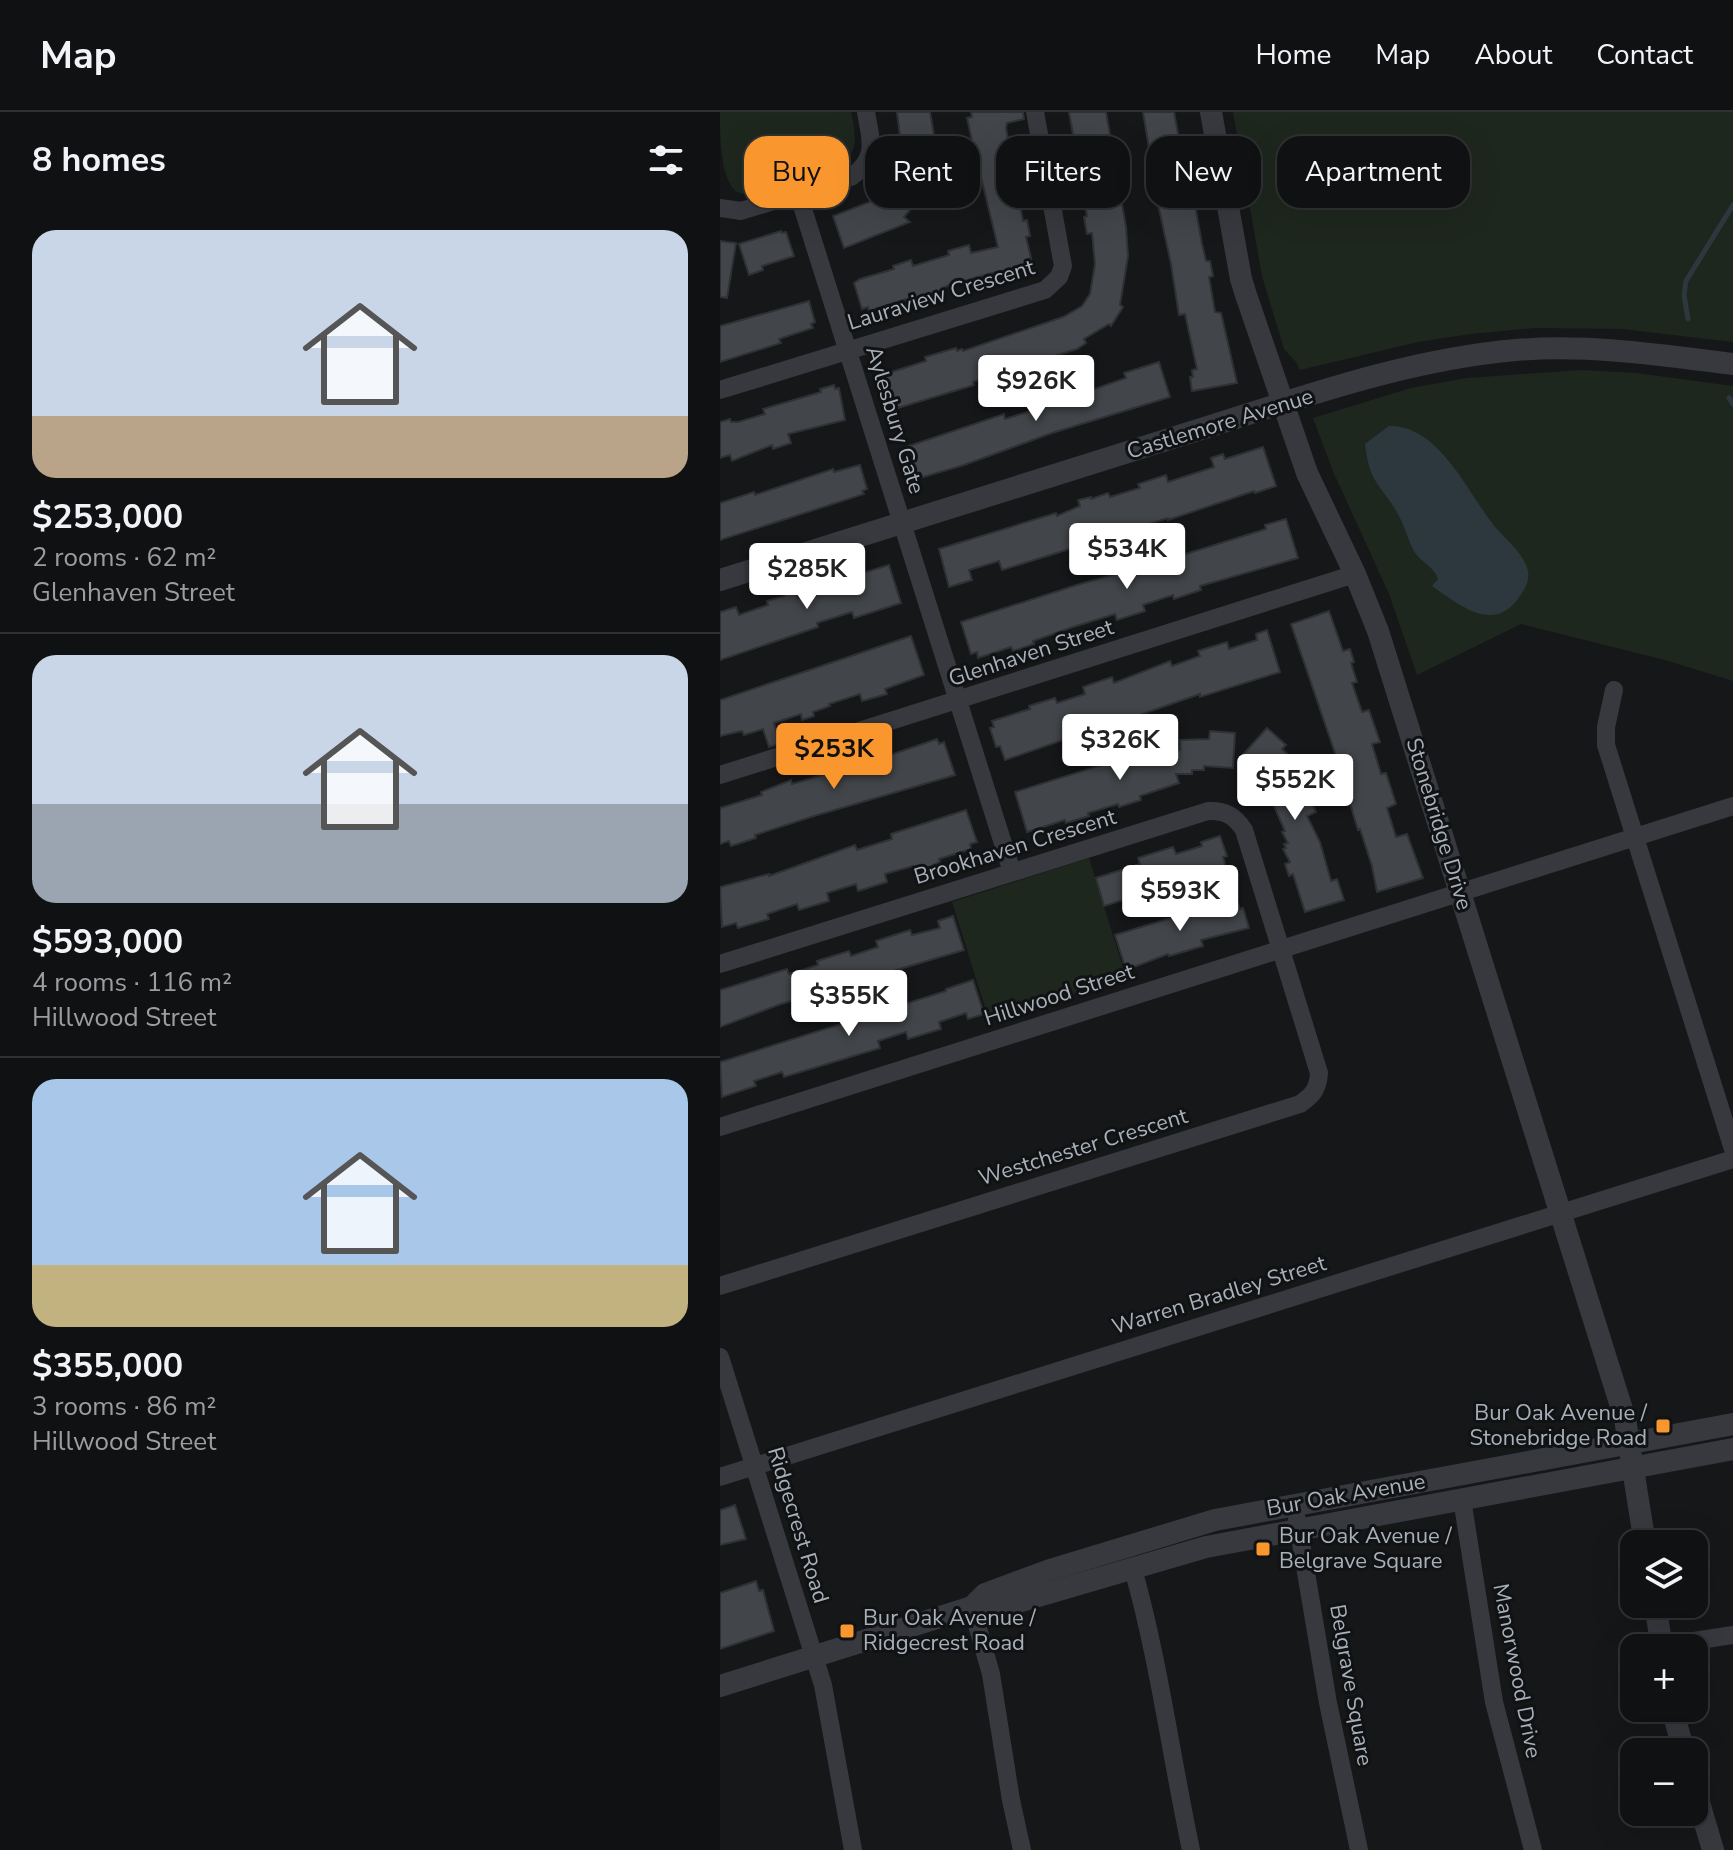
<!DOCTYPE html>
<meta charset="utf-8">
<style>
:root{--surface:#101113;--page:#191a1c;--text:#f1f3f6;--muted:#9c9da0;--line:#303133;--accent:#f9972e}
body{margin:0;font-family:"Nunito Sans",sans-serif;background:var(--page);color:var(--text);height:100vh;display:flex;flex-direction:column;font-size:30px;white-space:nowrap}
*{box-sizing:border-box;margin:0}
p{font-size:26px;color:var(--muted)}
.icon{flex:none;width:44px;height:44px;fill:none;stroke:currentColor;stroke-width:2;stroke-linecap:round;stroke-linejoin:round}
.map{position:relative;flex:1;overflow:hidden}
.drawer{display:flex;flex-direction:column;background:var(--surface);width:720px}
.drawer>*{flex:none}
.hud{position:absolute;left:24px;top:24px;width:760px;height:72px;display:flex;gap:16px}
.tools{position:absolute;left:900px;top:1418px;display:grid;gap:16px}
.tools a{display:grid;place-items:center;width:88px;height:88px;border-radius:16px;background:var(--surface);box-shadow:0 8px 32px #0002,0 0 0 2px var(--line);font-size:40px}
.price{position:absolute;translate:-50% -68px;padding:0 18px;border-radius:8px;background:#fff;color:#222;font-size:26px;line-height:52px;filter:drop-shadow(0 2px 4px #0008)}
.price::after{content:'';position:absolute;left:50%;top:48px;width:24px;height:18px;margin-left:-12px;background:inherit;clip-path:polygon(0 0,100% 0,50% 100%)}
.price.on{background:var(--accent);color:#111}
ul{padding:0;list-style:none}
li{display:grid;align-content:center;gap:16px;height:424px;padding:0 32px}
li+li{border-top:2px solid var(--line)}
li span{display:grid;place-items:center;height:248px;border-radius:24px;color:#555}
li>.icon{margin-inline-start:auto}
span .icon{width:144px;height:144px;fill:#fffc;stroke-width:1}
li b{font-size:34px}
h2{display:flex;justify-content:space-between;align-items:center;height:96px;padding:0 32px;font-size:34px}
.chip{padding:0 28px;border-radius:24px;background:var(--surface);box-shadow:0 8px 32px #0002,0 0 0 2px var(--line);font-size:28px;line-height:72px}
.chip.on{background:var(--accent);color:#111}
header{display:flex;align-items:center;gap:48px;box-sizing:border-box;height:112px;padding:0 40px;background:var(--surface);border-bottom:2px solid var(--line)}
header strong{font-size:38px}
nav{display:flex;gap:44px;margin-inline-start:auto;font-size:28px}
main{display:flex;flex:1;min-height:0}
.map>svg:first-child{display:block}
.green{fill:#1e271e}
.water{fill:#2c383d}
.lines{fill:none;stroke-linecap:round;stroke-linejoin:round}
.stream{stroke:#2c383d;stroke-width:5}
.building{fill:#424549;stroke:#303135;stroke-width:2}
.minor{stroke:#37393e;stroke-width:18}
.tertiary{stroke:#37393e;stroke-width:22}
.poi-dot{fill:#f9972e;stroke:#111214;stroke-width:3}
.labels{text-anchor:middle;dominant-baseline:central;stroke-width:6;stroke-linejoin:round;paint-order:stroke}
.street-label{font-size:22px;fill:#a8b0b9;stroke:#111214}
.poi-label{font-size:22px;fill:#a8b0b9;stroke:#111214;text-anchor:start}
</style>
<header>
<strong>Map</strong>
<nav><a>Home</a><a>Map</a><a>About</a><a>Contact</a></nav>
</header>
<main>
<section class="drawer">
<h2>8 homes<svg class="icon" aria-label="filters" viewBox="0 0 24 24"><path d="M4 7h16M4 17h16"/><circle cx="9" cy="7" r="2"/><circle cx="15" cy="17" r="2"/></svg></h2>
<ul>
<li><span style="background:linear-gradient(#c9d6e8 75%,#b9a48a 0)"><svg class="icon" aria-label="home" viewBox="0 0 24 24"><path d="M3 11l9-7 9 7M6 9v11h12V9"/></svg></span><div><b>$253,000</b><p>2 rooms · 62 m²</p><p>Glenhaven Street</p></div></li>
<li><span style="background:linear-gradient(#c9d6e8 60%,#9aa5b1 0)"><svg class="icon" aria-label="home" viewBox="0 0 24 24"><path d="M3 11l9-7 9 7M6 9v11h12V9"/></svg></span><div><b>$593,000</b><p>4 rooms · 116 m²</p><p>Hillwood Street</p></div></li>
<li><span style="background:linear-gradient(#a9c7e8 75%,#c2b280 0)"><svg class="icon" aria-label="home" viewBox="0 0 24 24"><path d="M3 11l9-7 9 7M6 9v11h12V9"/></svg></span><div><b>$355,000</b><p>3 rooms · 86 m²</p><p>Hillwood Street</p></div></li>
</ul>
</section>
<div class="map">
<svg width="1013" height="1738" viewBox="0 0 1013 1738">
<rect width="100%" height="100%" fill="#161719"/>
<g class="green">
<path d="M0 0H131C135 21 140 36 123 51L25 82C0 82 0 23 0 0Z"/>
<path d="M513 0H1013V230L902 217 815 216 750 222 698 230 580 258 576 250 564 237 542 164Z"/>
<path d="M861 258 916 261 1013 274V569L945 548 801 512 697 563 669 482 612 357 593 306 691 276 747 266Z"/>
<path d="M369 746 406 865 269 908 232 790Z"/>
</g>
<path class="water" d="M669 314C718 313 746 377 772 411 783 426 805 441 808 460 810 470 803 480 797 488 772 521 738 492 712 474L718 467C715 455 700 450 694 439 688 428 685 415 679 404 662 372 650 375 645 332Z"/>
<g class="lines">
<g class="stream">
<path d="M968 207 964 183 966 169 1013 93"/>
<path d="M1009 286 1013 292"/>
</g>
</g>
<g class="building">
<path d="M177 0H210L216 35 182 40Z"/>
<path d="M251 0H303L304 7 287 11 286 16 291 44 296 43 299 60 294 61 303 109 307 108 310 124 306 125 313 155 297 161 277 164 276 160 230 173 222 176 223 179 187 192 186 187 149 199 148 195 142 197 134 171 140 167 174 157 173 154 191 148 193 154 229 143 228 139 249 133 251 141 278 135 251 24 247 6 252 5Z"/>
<path d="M349 0H386L406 115 408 144 400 193 403 195 391 214 389 212 364 227 366 231 357 237 319 249 320 252 300 258 298 254 253 270 254 273 178 296 175 288 171 290 162 263 206 249 205 245 236 236 237 239 242 237 243 239 343 205 362 194 370 182 375 152 372 121 367 122 364 105 367 104 362 77H360L356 56 354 57 351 40 356 39Z"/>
<path d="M423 0H454L458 22 461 27 463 26 482 132 486 149H490L493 164 489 165 495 200 501 201 517 271 472 279 470 265H473L472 258 477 257 465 202 459 203 451 152 430 55 432 54Z"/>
<path d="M184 43 214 58 200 86 184 105 190 110 124 136 113 104 155 88 180 59 177 57Z"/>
<path d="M61 119 62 121 66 120 74 144 42 154 43 158 29 163 19 132Z"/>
<path d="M0 129 16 131 7 186 0 185Z"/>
<path d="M89 189 95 210 91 212 93 216 65 225 59 227 61 231 0 250V214Z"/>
<path d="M439 250 450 285 332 321 244 353 193 368 186 335 284 302 285 307 329 293 406 266 404 261Z"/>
<path d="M114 273 115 277 119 276 125 308 68 322 71 331 53 337 52 333 12 349 10 343 0 346V310L10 307 11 310H18L45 302 43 297 101 280 100 277Z"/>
<path d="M543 335 556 374 535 381 534 379 448 408V406L390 424 388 419 354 429 356 435 282 458 279 449 249 458 252 468 229 475 219 437 336 401 337 404 360 394 358 388 371 385V387L388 381 390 385 420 376 418 372 446 363 448 370 494 355 491 346 503 342 505 347Z"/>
<path d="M140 353 147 377 142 379 144 382 0 428V391L34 380 35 383 113 357 114 360Z"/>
<path d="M566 407 578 446 480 474 481 478 454 487 453 483 423 493 425 499 397 508 395 502 353 515 313 529 314 532 293 539 291 535 258 546 257 540 251 542 241 510 360 472 459 444 546 417 545 413Z"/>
<path d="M169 453 181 491 134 506 132 500 97 511 98 515 0 548V500L16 495 19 503 48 493 47 489 64 484 63 481 75 477 78 486 105 478 102 469 129 461 130 465Z"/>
<path d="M609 499 623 539 630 537 634 550 631 551 637 570 632 571 642 600 649 598 660 630 652 632 661 662 666 661 676 692 667 696 676 725 687 722 703 766 657 780 652 754 640 717 638 718 615 641 571 512Z"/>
<path d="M547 518 560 560 480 585V582L408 607 409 609 396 614 395 611 366 620 285 648 280 634 276 635 270 616 274 615 272 609 310 597 309 594 335 586 337 591 365 582 363 575 392 565 394 571 450 549 452 554 480 544 478 539 507 530 509 537 537 528 536 522Z"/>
<path d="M191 524 204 563 165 577 167 582 142 589 140 582 109 592 110 594 93 600 94 604 82 608 81 602 54 611 60 632 49 635 43 617 24 623 22 619 0 624V588Z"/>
<path d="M547 616 566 633 562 637 583 657 579 662 596 700 587 704 600 730 611 769 617 767 624 788 585 800 573 762 569 764 565 752 570 750 563 737 566 736 564 732 568 731 562 720 565 719 553 692 560 689 547 677 553 671 531 651 528 655 519 647Z"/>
<path d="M490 619 515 621 513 656 484 654V658H472V662H456L459 671 420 684 421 688 399 695 398 692 368 701 369 704 346 711 345 708 307 720 295 680 420 641 422 646 437 642 438 646 460 638V628L489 627Z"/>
<path d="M217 627 219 632 224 630 235 663 94 704 35 723 36 726 11 734 9 729 0 732V696L42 683 41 680 71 668 72 672 119 658 118 652 129 648 132 656Z"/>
<path d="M246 698 257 730 250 732 251 737 219 747 220 750 196 761 193 754 165 762 167 770 138 779 136 772 107 781 109 789 79 798 77 792 47 802 49 807 18 816 16 811 2 815 0 775 49 762V764L135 733 137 738 172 727 171 722Z"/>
<path d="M500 724 507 744 503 745 506 756 384 794 376 766 420 752 418 746 453 735 456 742 482 734 481 730Z"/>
<path d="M516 786 520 797 523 796 529 816 481 828 483 834 449 844 448 842 406 858 395 823Z"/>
<path d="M233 804 244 838 61 892 0 915V878L67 857 69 862 98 853 97 849 129 839 131 844 158 835 156 829 190 818 192 823 220 816 218 809Z"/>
<path d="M253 868 264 902 248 907 246 901 219 910 221 917 188 927 186 920 158 929 160 936 64 965 62 960 34 969 36 974 2 985 0 950 226 879V877Z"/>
<path d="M15 1393 26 1427 0 1433V1398Z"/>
<path d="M36 1469 39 1479 43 1478 54 1519 0 1537V1481Z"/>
</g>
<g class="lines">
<g class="minor">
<path d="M78 81 292 760"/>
<path d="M0 96 21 99 131 65C158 46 151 29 146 0"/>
<path d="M0 278 325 178 339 165 343 154 315 0"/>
<path d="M894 578 886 615V633L1013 1037"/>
<path d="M0 663 635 462"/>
<path d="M0 852 488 699C505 698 515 704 524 718L599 961C598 977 593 983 580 992L0 1174"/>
<path d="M0 1015 1013 694"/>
<path d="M0 1245 103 1573 133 1738"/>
<path d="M0 1365 1013 1047"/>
<path d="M742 1387 774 1590 813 1738"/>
<path d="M577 1407 608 1591 639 1738"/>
<path d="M413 1457C439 1549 451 1644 471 1738"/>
<path d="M252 1495 271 1562 291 1688 302 1738"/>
<path d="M942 1534 1013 1523"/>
</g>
<g class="tertiary">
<path d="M491 0 521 167 526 183 587 361 635 462 658 519 905 1307 925 1432"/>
<path d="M0 468C154 420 308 372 462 323 572 289 681 248 796 238 869 232 941 243 1013 252"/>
<path d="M935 1492 942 1536"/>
<path d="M252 1495 265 1482 330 1458 495 1408 1013 1312"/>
<path d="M0 1574 252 1495 270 1498 486 1435 1013 1337"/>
<path d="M952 1596 964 1640"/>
<path d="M974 1674 993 1738"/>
</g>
</g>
<g class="poi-dot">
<rect x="935" y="1306" width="16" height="16" rx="4"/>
<rect x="535" y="1429" width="16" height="16" rx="4"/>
<rect x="119" y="1511" width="16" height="16" rx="4"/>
</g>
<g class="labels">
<g class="street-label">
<text transform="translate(221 183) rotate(-17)">Lauraview Crescent</text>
<text transform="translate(175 308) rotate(73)">Aylesbury Gate</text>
<text transform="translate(500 312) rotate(-17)">Castlemore Avenue</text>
<text transform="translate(311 541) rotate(-18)">Glenhaven Street</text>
<text transform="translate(719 712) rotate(73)">Stonebridge Drive</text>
<text transform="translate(295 735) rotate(-17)">Brookhaven Crescent</text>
<text transform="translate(339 883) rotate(-18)">Hillwood Street</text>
<text transform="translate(363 1035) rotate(-17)">Westchester Crescent</text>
<text transform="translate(499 1183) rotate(-17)">Warren Bradley Street</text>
<text transform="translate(626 1383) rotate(-10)">Bur Oak Avenue</text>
<text transform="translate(78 1413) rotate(73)">Ridgecrest Road</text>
<text transform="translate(797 1559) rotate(79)">Manorwood Drive</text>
<text transform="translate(631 1573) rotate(80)">Belgrave Square</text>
</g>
<g class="poi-label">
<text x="927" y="1301" text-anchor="end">Bur Oak Avenue /<tspan x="927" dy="25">Stonebridge Road</tspan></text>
<text x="559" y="1424">Bur Oak Avenue /<tspan x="559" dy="25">Belgrave Square</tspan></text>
<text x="143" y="1506">Bur Oak Avenue /<tspan x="143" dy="25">Ridgecrest Road</tspan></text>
</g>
</g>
</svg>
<div class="tools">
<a><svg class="icon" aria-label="layers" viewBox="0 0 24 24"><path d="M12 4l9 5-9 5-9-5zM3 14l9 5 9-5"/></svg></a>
<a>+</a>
<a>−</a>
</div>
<b class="price" style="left:316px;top:311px">$926K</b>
<b class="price" style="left:407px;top:479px">$534K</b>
<b class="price" style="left:87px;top:499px">$285K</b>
<b class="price" style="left:400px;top:670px">$326K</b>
<b class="price on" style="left:114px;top:679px">$253K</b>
<b class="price" style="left:575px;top:710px">$552K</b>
<b class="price" style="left:460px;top:821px">$593K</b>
<b class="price" style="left:129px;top:926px">$355K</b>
<div class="hud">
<a class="chip on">Buy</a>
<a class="chip">Rent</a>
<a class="chip">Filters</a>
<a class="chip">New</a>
<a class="chip">Apartment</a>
</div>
</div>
</main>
